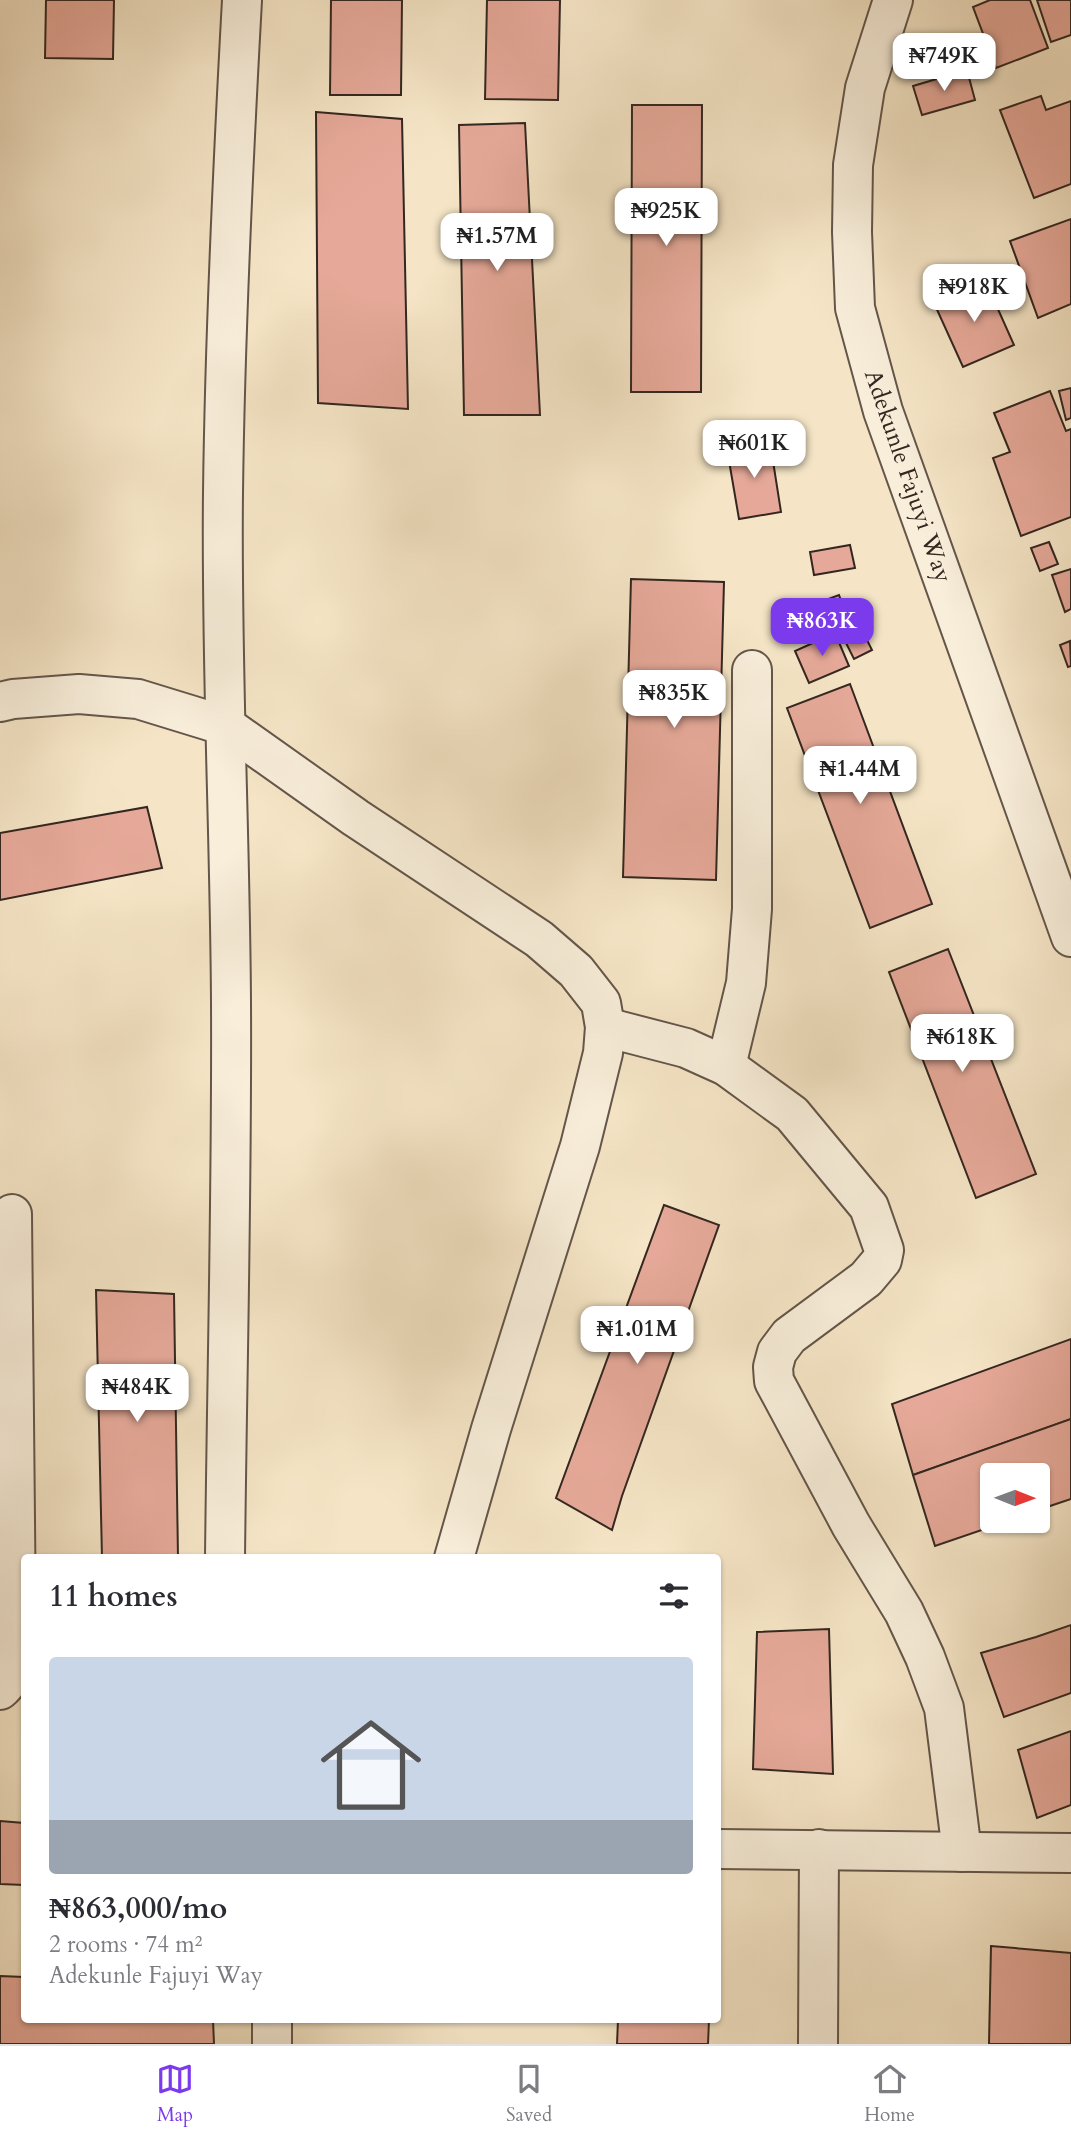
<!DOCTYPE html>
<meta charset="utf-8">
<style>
:root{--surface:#fff;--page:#f7f7f7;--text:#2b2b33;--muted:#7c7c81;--line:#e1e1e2;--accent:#7c3aed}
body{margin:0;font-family:Cardo,serif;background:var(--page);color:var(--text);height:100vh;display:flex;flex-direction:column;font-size:26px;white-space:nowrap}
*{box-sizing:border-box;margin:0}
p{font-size:23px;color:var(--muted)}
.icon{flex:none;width:38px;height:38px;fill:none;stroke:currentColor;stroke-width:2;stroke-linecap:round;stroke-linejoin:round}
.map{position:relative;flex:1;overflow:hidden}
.details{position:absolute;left:21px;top:1554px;width:700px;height:469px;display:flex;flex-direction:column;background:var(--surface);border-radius:7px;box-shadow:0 2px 5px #0004}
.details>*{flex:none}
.needle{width:46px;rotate:91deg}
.fabs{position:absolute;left:980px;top:1463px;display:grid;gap:14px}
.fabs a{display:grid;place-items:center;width:70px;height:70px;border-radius:7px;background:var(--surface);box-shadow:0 2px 5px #0004;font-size:35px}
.price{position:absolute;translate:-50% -60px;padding:0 16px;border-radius:14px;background:#fff;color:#222;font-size:23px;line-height:46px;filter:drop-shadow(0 2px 4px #0008)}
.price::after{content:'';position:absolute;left:50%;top:42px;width:21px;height:16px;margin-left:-10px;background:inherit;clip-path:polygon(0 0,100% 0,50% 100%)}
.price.active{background:var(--accent);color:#fff}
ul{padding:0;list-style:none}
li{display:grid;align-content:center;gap:14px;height:371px;padding:0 28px}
li span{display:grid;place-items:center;height:217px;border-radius:7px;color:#555}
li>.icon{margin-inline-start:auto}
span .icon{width:126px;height:126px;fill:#fffc;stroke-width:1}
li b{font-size:30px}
h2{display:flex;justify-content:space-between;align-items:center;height:84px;padding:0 28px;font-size:30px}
.tabs{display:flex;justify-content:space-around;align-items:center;height:98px;border-top:2px solid var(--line);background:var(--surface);font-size:19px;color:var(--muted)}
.tabs a{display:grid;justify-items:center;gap:4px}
.tabs .active{color:var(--accent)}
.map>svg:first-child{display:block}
.building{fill:#e6a999;stroke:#332720;stroke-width:2}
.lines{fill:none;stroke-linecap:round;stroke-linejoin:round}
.minor-casing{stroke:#64564a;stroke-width:42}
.minor{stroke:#f8eeda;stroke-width:38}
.labels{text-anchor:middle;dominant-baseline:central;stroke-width:6;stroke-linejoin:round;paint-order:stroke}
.street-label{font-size:24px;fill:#332720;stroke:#f8eeda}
</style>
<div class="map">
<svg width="1071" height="2044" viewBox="0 0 1071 2044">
<rect width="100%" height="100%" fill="#f5e5c6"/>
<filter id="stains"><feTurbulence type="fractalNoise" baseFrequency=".00286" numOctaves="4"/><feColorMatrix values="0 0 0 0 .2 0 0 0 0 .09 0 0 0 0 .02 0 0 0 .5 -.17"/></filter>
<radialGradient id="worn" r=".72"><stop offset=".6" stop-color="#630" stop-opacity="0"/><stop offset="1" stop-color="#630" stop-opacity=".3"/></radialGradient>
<g class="building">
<path d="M46 0H114L113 59 45 58Z"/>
<path d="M331 0H402L401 95H330Z"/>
<path d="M487 0H560L558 100 485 99Z"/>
<path d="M990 0H1030L1048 48 996 68 973 7Z"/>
<path d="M1037 0H1071V35L1051 42Z"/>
<path d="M967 70 975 100 922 115 913 86Z"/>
<path d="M1041 96 1046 110 1071 101V184L1034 198 1000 110Z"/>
<path d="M632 105H702L701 392H631Z"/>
<path d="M316 112 402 119 408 409 318 403Z"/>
<path d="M525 123 540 415H464L459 125Z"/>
<path d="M1071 219V304L1038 318 1010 241Z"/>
<path d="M985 280 1014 345 963 367 934 303Z"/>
<path d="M1071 388V418L1066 420 1059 391Z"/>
<path d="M1050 391 1066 431 1071 429V517L1021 536 993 458 1010 452 994 413Z"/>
<path d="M770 442 781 512 739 519 727 449Z"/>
<path d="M1049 542 1058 564 1040 571 1031 548Z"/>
<path d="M850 545 855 568 814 575 810 552Z"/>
<path d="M1071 569V609L1065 612 1052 575Z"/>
<path d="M631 579 724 582 716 880 623 877Z"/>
<path d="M839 595 847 617 809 631 801 609Z"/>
<path d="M857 620 872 650 854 659 839 629Z"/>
<path d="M835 633 849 666 809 683 795 651Z"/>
<path d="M1070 641 1071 666 1068 667 1060 645Z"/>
<path d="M850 684 932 904 870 928 787 708Z"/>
<path d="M147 807 162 868 0 900V833Z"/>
<path d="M948 949 1036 1174 976 1198 889 972Z"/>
<path d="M664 1205 719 1225 622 1496 612 1530 556 1498Z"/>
<path d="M96 1290 174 1294 178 1558H102Z"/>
<path d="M1071 1339V1419L913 1475 892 1404Z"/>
<path d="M1071 1419V1499L1038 1510V1475H992V1521H1008L935 1546 913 1475Z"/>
<path d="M1071 1625V1693L1004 1717 981 1653 1036 1637Z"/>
<path d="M829 1629 833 1774 753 1769 757 1632Z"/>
<path d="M1071 1731V1805L1037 1818 1018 1750Z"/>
<path d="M0 1821 24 1823V1885L0 1884Z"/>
<path d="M991 1946 1071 1953V2044H989Z"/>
<path d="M0 1976 24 1977V2020H213L214 2044H0Z"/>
<path d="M618 2020H709L708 2044H617Z"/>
</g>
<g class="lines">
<g class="minor-casing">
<g id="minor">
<path d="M893 0 865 88 853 165 852 232 855 308 883 411 1071 937"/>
<path d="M0 702 13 699 79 694 138 699 226 726 356 818 539 939 576 971 601 1003 605 1027 603 1053 580 1146 491 1429 454 1558"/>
<path d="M605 1027 686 1048 726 1066 792 1114 869 1207 884 1250 882 1260 866 1279 789 1336 777 1352 773 1367 774 1381 851 1525 904 1612 925 1657 944 1708 962 1852"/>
<path d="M726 1066 746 983 752 909V670"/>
<path d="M225 1558C227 1372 232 1187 231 1002 230 832 221 662 223 493 225 328 233 164 242 0"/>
<path d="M0 1690C18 1676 14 1644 16 1623L12 1214"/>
<path d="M718 1849 1071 1853"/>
<path d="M272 2044V2020"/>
<path d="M818 2044 819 1849"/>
</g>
</g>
<use href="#minor" class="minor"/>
</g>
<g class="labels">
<g class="street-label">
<text transform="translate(908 476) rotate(71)">Adekunle Fajuyi Way</text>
</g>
</g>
<rect width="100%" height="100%" filter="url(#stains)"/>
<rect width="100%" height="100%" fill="url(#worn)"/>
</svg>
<div class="fabs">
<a><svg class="needle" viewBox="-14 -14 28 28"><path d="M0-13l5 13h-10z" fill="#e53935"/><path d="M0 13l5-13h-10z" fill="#7c7c81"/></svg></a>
</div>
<b class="price" style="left:944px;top:93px">₦749K</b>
<b class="price" style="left:666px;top:248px">₦925K</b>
<b class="price" style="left:497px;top:273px">₦1.57M</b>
<b class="price" style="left:974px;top:324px">₦918K</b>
<b class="price" style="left:754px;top:480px">₦601K</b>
<b class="price active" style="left:822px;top:658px">₦863K</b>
<b class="price" style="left:674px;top:730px">₦835K</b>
<b class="price" style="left:860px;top:806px">₦1.44M</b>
<b class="price" style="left:962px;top:1074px">₦618K</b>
<b class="price" style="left:637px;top:1366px">₦1.01M</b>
<b class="price" style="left:137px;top:1424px">₦484K</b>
<section class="details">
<h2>11 homes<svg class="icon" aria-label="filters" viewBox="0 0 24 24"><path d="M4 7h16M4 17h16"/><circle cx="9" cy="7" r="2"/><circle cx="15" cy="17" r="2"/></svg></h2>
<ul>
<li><span style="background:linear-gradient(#c9d6e8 75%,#9aa5b1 0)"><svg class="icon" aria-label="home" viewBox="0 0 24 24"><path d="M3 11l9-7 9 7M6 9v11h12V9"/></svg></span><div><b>₦863,000/mo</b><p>2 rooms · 74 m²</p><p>Adekunle Fajuyi Way</p></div></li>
</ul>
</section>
</div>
<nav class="tabs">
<a class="active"><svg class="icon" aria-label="map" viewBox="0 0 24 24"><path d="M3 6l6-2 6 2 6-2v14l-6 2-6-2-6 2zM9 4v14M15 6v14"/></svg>Map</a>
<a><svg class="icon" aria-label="saved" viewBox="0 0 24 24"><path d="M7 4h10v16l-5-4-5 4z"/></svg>Saved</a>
<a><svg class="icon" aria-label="home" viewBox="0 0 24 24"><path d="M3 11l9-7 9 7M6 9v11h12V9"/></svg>Home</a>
</nav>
